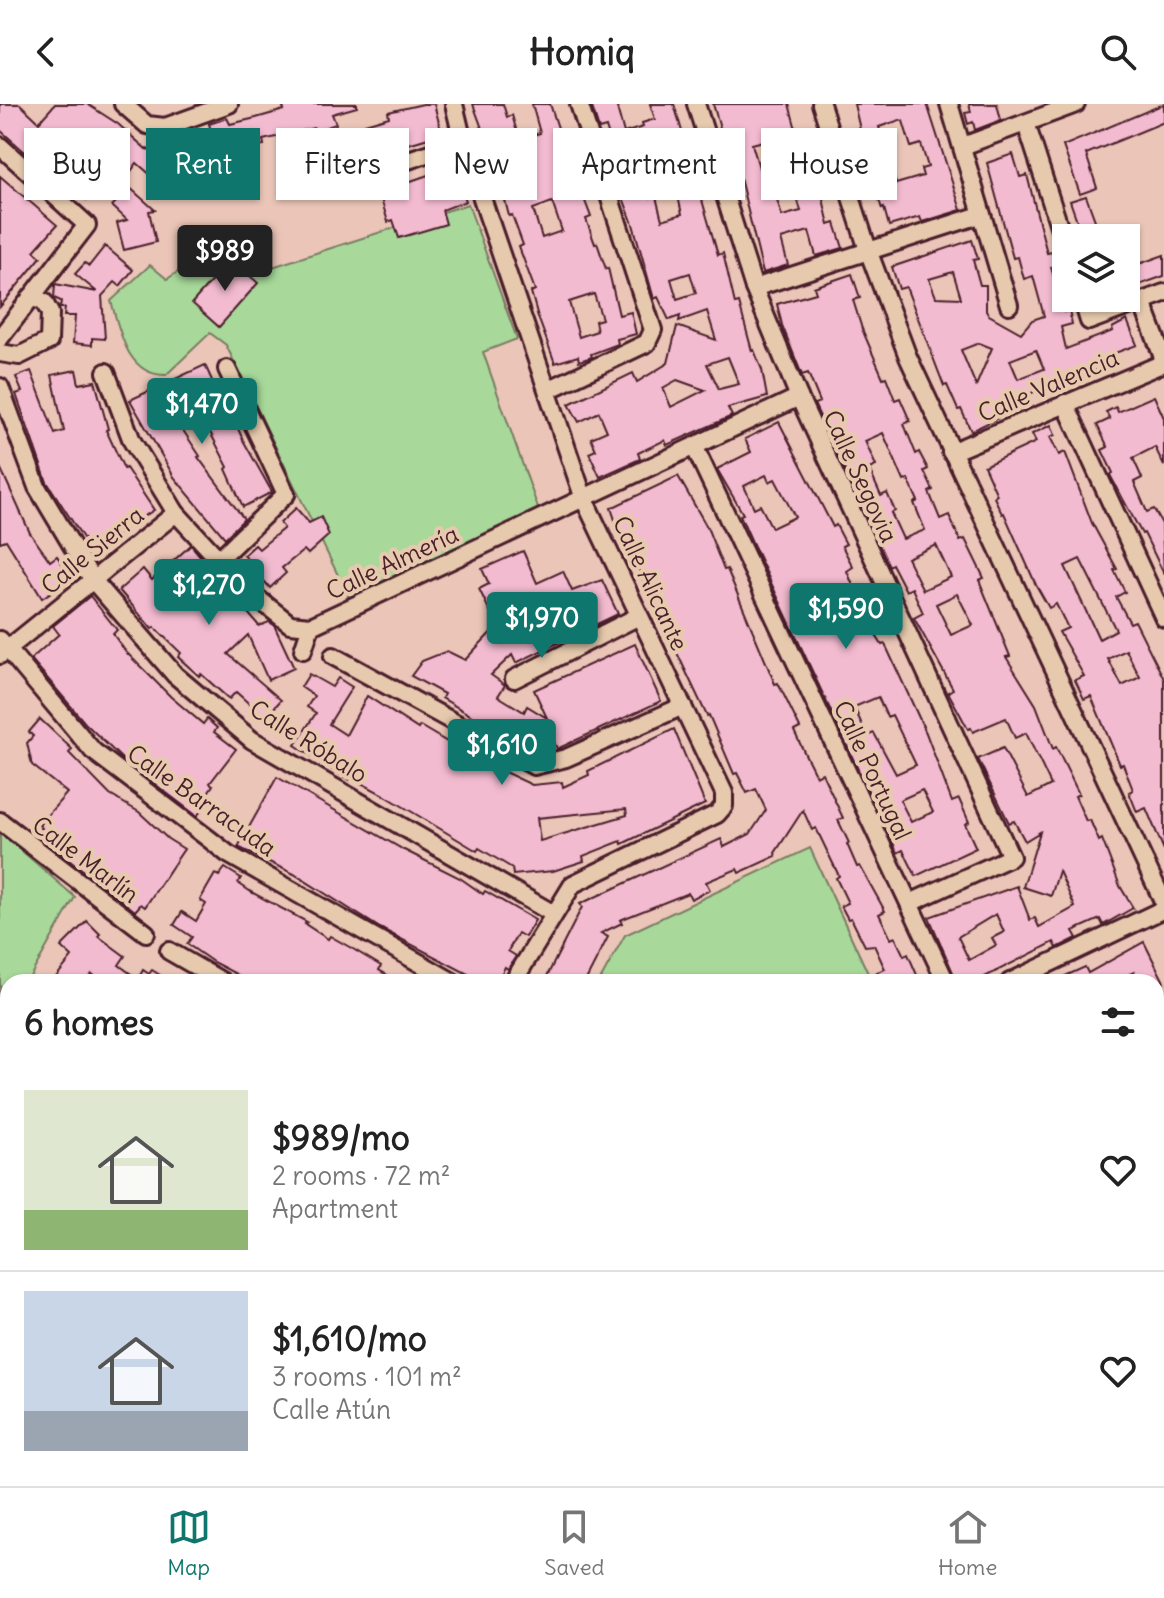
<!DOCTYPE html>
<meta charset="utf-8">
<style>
:root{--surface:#fff;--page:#f2f2f2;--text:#222;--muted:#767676;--line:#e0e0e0;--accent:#0f766e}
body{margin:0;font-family:Delius,sans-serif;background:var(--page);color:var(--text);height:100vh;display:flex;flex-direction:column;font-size:30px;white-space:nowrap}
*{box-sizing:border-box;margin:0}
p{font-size:26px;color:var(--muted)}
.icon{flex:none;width:44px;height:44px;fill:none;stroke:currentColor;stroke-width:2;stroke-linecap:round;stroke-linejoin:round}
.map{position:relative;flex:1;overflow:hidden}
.sheet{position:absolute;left:0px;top:870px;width:1164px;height:512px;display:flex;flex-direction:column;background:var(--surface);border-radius:24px 24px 0 0;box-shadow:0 2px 6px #0004}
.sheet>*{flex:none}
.banner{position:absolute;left:24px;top:24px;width:1116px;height:72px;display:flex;gap:16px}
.fabs{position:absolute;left:1052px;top:120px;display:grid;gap:16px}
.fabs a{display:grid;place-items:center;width:88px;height:88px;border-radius:0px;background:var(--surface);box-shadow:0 2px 6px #0004;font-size:40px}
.price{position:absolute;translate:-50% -68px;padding:0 18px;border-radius:8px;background:var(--accent);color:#fff;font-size:26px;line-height:52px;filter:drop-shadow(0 2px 4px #0008)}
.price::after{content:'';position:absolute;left:50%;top:48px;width:24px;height:18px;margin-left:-12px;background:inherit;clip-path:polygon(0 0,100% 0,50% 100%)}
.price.selected{background:#222;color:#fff}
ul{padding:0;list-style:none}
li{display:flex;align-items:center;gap:24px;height:200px;padding:0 24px}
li+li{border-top:2px solid var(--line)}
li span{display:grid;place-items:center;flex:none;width:224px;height:160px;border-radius:0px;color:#555}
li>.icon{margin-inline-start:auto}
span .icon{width:96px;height:96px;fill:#fffc;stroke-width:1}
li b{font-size:34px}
h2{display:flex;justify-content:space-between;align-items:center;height:96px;padding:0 24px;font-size:34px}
.pill{padding:0 28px;border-radius:0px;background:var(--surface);box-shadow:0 2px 6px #0004;font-size:28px;line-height:72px}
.pill.selected{background:var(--accent);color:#fff}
header{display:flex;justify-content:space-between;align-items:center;height:104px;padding:0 24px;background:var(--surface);font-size:36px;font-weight:700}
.tabs{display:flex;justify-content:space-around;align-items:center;height:112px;border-top:2px solid var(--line);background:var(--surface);font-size:22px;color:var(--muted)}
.tabs a{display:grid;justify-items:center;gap:4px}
.tabs .selected{color:var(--accent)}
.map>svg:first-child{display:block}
.green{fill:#a8d99a;stroke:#797c62;stroke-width:2}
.water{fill:#7cc6dc;stroke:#688395;stroke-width:2}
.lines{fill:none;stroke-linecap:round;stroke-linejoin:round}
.stream{stroke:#688395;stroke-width:4}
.building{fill:#f3bbd0;stroke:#4a1f2b;stroke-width:2;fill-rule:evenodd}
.minor-casing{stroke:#4a1f2b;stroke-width:22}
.minor{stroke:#e7caae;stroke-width:16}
.labels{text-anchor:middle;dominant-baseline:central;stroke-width:8;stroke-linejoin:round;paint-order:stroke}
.street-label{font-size:24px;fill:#4a1f2b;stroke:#e7caae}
</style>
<header><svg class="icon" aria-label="back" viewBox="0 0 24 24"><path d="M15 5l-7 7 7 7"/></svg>Homiq<svg class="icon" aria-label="search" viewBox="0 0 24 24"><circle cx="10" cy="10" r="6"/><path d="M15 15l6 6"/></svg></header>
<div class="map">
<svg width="1164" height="1382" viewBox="0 0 1164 1382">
<rect width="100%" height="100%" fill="#ebc6b8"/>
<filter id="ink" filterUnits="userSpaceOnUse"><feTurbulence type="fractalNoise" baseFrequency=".0125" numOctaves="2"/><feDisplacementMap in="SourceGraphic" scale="16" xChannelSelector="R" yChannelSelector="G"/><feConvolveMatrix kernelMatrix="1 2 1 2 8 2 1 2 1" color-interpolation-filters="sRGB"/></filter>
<g filter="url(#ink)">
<g class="green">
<path d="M468 100 517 235 483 248 539 407 351 498 226 241 210 229 166 271C127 272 120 227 111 197L150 161 167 175 222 139 249 164 263 166Z"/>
<path d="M0 728 75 793 27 878H8V1137L0 1135Z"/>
<path d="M810 744 872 878H599L625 831Z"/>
<path d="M0 1282 8 1287V1374H136L149 1382H0Z"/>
<path d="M206 1374H344L359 1382H213Z"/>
<path d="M431 1374H1156L1160 1382H445Z"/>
</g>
<path class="water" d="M344 1374H431L445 1382H359Z"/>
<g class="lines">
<path class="stream" d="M0 1294 8 1277"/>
</g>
<g class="building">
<path d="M0 0H20L39 18 55 0H87L118 20 146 45 179 52 174 80 151 75 152 72 137 59 129 70 110 66 155 106 149 107 156 138 124 146 117 119 127 116 112 102 116 98 99 83 87 96 36 53 34 56 0 26ZM96 34 117 53 105 70 83 50Z"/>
<path d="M282 0H357V3L332 10 336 20 315 27 314 24 263 36 264 41 196 60 191 43 214 36 209 20 227 14 230 20 256 14 284 6Z"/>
<path d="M423 0H434L442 30 374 50 365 20 389 13 388 8Z"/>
<path d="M473 0H503L507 13 512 11 519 35 540 29 532 0H550L573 69 581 66 588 87 582 89 591 113 586 115 595 140 597 139 606 165 608 164 619 211 631 208 636 230 617 235 618 240 591 250 592 253 579 257 578 252 555 259 538 213 531 188 535 186 519 143 523 141 512 111 509 112 497 65ZM552 98 562 127 542 134 533 105ZM594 190 602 215 595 217 597 227 579 233 569 198Z"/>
<path d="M591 0H616L624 29 643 23 642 19 655 15 650 0H674L718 151 723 149 735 200 739 199 752 247 754 246 762 266 767 293 728 304 732 312 667 341 665 336 638 349 640 355 600 373 589 349 596 346 591 334 607 327 599 308 579 318 569 300 633 269 637 278 668 259 677 222 716 236 707 207 679 217 680 212 669 216 658 193 654 195 633 120 608 54 615 52 606 23 599 25ZM671 61 682 110 662 116 656 93 651 94 644 69ZM690 169 696 189 677 195 671 175ZM728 253 739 280 719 285 707 260ZM677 276 705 286 671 303 663 284Z"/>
<path d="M713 0H789L797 29 802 27 814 79 819 77 829 121 835 119 843 144 816 152 809 127 781 135 788 161 763 169 733 45 727 47ZM779 33 786 57 760 67 752 40ZM793 80 801 107 782 112 774 86Z"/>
<path d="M854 0H927L961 106 922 118 920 113 889 122 884 104 882 105 873 78 869 79 864 60 868 59ZM900 16 903 17 911 43 921 40 928 63 921 65 923 72 896 80 879 23Z"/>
<path d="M969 0H997L1001 16 975 26 973 18 968 20 965 9 971 8Z"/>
<path d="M1164 0V18L1086 50 1097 84 1080 90 1063 42Z"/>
<path d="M1013 50 1020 73 1027 71 1047 149 1052 148 1056 162 1051 163 1064 208 1069 206 1072 220 1061 223 1066 245 1113 227 1112 224 1127 216 1137 241 1112 250 1115 258 1071 276 1073 280 1054 288 1051 281 1019 294 1023 302 971 327 961 305 958 306 947 281 944 282 906 183 899 185 892 163 972 136 978 155 973 156 980 181H986V206L989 211 1021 229 1032 216 1044 212 1033 172 1024 175 1018 153 1013 154 987 59ZM953 168 961 194 936 193 929 175ZM979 239 992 244 976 282 961 246ZM1036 246 1044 265 1018 275 1010 256Z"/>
<path d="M454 62 466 97 442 106 446 120 399 134 393 116 388 118 379 88Z"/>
<path d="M0 72 57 121 34 147 41 153 0 203Z"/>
<path d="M1086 92 1097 122 1081 128 1070 97Z"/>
<path d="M105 142 133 166 120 182 115 178 102 192 105 235 92 234V241L73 239 75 212H64L65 204H60L61 197 54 194 55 180 97 188 75 170 85 159 89 162Z"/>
<path d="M1164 151V172L1139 181 1133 162Z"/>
<path d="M231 155 258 179 219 223 192 199Z"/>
<path d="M852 170 860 194 853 196 862 225 883 274 886 273 895 296 900 294 910 317 904 320 916 350 919 348 928 365 924 367 933 386 929 388 940 415 949 411 960 437 965 435 984 474 979 476 1010 552 1006 553 1036 601 1053 645 1056 643 1079 690 1075 692 1086 717 1090 716 1099 737 1102 735 1120 782 1133 804 1103 821 1100 815 1073 827 1077 834 1057 844 1054 838 975 878H957L929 813 1017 782 1030 816 1035 814 1039 823 1075 803 1059 767 1051 792 1023 783 1040 728 1025 737 1014 717 1009 719 978 655 1003 644 1028 693 1051 681 1026 629 1015 634 1006 614 973 628 971 624 968 625 948 588 953 585 914 514 923 509 912 484 906 487 892 460 889 462 858 396 864 393 853 372 849 374 814 300 820 298 808 269 802 271 782 221 777 200 816 189 814 183ZM883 329 904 377 908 375 918 397 914 399 925 426 903 435 891 409 895 407 887 389 881 392 869 365 876 362 865 337ZM936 441 951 473 923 486 907 454ZM957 490 973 521 951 531 936 500ZM996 810 1004 828 992 834 996 841 969 856 958 833Z"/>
<path d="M205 261 218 290 222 288 243 336 272 388 243 403 226 365 228 363 194 297 171 308 200 352 198 353 244 415 225 434 174 373 130 296Z"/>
<path d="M76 266 79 280 95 277 108 325 106 326 124 365 126 364 154 406 121 427 122 429 114 434 116 437 99 448 97 445 92 448 47 378 16 290 22 288 16 273 31 267 55 330 64 327 52 271Z"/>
<path d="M1154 292 1164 314V362L1155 343 1133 354 1142 374 1134 378 1147 408 1154 405 1162 420 1164 470 1144 429 1142 430 1110 371 1113 369 1102 346 1108 343 1097 321 1110 315 1106 308 1116 303 1118 308Z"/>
<path d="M779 318 833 423 836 421 846 440 842 442 853 463 847 467 870 522 882 541 885 540 926 629 952 698 959 695 969 718 965 720 976 744 916 772 903 746 897 749 881 705 877 706 752 438 740 411 743 410 717 365 751 348 745 335ZM766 371 769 378 775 375 795 413 772 424 760 401 754 404 744 382ZM878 593 887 613 892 611 916 661 896 670 874 629 867 632 854 603ZM922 686 933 708 911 718 900 696Z"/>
<path d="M1051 321 1055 331 1050 333 1059 351 1065 348 1092 419 1117 465 1114 466 1125 488 1116 493 1130 519 1135 517 1164 575V746L1146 704 1137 708 1129 688 1133 686 1123 660 1120 661 1091 592 1084 595 1075 576 1084 572 1059 528 1068 524 1056 500 1049 504 1036 481 1004 409 1002 410 994 393 997 391 984 362 1036 338 1032 330ZM1080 455 1116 526 1099 535 1065 462ZM1126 546 1140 573 1122 582 1108 555Z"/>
<path d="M0 363 30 429 50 457 57 452 72 474 42 494 6 436 0 438Z"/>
<path d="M678 372 707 423 724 466 727 465 775 580 778 579 800 624 794 627 806 652 816 672 822 669 843 714 838 716 849 739 847 740 857 763 860 762 885 807 879 810 891 835 895 833 904 852 908 850 920 878H882L877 868 885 865 874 841 865 842 851 814 848 815 841 802 848 799 836 774 839 772 816 724 812 726 803 706 775 749 776 752 739 769 737 765 706 778 710 786 691 795 688 789 620 816 622 819 601 829 608 833 585 878H544L582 803 580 800 721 735 724 743 750 730 766 706 756 685 747 689 737 669 734 670 709 611 707 612 670 534 673 532 661 508 658 510 624 432 621 433 611 404Z"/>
<path d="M296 404 309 419 321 413 329 431 308 450 304 446 282 464 286 469 270 484 265 478 260 482 240 461 247 455 244 451 255 441 259 445 284 424 280 419Z"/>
<path d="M191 441 259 522 269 518 274 521 294 564 268 576 248 531 228 550 281 596 265 614 236 588 229 595 201 570 199 572 178 553 181 549 154 523 152 525 119 486 143 465 152 476Z"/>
<path d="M523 447 537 479 563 467 572 487 602 476 618 510 516 559 512 551 491 571 505 581 498 592 524 608 527 602 547 614 534 586 635 540 661 597 557 645 546 619 530 647 442 594 444 590 411 572 422 557 447 547 465 556 497 522 479 485 489 480 482 465Z"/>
<path d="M90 492 117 526 113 530 126 548 171 593 203 620 207 615 217 624 214 628 236 645 210 679 213 681 207 690 211 694 197 712 122 655 85 619 31 555 59 530 53 522Z"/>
<path d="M309 570 332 583 338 574 352 583 329 620 346 631 367 592 418 625 420 622 471 652 532 681 562 678 563 683 589 671 588 667 674 625 705 700 622 740 621 737 583 752 584 757 553 767 513 771 512 764 479 744 477 747 384 691 350 673 349 676 295 641 316 609 307 603 314 592 301 583ZM626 705 627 711 540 737 537 714Z"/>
<path d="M40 615 72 645 69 649 110 691 139 708 168 735 184 745 145 803 141 800 135 807 37 730 42 724 39 721 67 689 32 661 27 639 33 632 29 628Z"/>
<path d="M277 673 404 746 460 774 483 790 485 787 535 816 525 833 518 829 508 847 516 852 508 865 505 863 498 876 494 873 491 878H483L380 824 294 770 238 743Z"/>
<path d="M225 764 241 774 238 779 251 788 307 818 305 820 328 835 330 832 353 845 381 862 379 866 399 878H251L213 858 187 840 192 833 174 821 182 808 196 817 206 800 200 796 215 770 219 772Z"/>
<path d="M87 817 100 830 98 832 125 852 119 861 138 875 143 866 149 870 152 866 171 878H103L92 870 86 878H52L72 853 61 843Z"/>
<path d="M1144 838 1164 878H1139L1134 868 1112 878H1052L1085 863 1088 869Z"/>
</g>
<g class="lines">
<g class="minor-casing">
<g id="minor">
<path d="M123 0 147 21 165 23 229 0"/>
<path d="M454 0 463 38 584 395 724 689V702L717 710 573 780 513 878"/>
<path d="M696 0 754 184 799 293 1011 753 910 799"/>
<path d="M821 0 868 146 908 253 1164 799"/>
<path d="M949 0 1009 201"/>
<path d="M1026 19 1066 144"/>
<path d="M0 42 87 121 0 234"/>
<path d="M963 42 1076 0"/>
<path d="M384 64 463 38"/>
<path d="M754 184 980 111"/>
<path d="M1082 194 1089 217 1164 189"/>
<path d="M1142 198 1164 256"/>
<path d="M0 249 19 252 49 237 50 209 44 198 31 193"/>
<path d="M106 268 132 337 176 409 247 486 290 520 311 522 799 293"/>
<path d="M0 283 37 383 92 475 175 571 252 636 552 809"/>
<path d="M548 286 647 239 653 226 579 0"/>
<path d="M1065 299 1164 514"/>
<path d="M695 344 946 878"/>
<path d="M951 348 1164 259"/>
<path d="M219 455 286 390 227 265"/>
<path d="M0 536 93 647 209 735 228 750 453 878"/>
<path d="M303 546 311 522"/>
<path d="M0 551 176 409"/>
<path d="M333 552 534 662 566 654 683 602"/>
<path d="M514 575 639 512"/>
<path d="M0 717 146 829"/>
<path d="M169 847 223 878"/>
<path d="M1010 878 1164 805"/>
<path d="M1156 1069 1164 1086"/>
<path d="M1156 1343 1164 1360"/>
<path d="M171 1374 182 1382"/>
</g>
</g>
<use href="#minor" class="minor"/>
</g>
</g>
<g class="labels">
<g class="street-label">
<text transform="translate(1048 281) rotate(-23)">Calle Valencia</text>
<text transform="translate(861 372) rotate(65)">Calle Segovia</text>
<text transform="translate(92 446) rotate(-39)">Calle Sierra</text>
<text transform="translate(392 458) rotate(-25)">Calle Almería</text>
<text transform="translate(651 479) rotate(65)">Calle Alicante</text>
<text transform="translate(309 637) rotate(32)">Calle Róbalo</text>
<text transform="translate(873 666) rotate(65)">Calle Portugal</text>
<text transform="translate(202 696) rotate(35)">Calle Barracuda</text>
<text transform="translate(86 755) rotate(37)">Calle Marlín</text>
</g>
</g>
</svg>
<div class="fabs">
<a><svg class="icon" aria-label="layers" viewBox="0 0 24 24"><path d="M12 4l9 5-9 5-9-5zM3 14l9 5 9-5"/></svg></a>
</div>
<b class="price selected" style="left:225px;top:189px">$989</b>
<b class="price" style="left:202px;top:342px">$1,470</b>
<b class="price" style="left:209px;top:523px">$1,270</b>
<b class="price" style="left:846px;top:547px">$1,590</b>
<b class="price" style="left:542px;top:556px">$1,970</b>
<b class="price" style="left:502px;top:683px">$1,610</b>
<div class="banner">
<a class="pill">Buy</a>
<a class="pill selected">Rent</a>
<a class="pill">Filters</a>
<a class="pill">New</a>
<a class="pill">Apartment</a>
<a class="pill">House</a>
</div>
<section class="sheet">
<h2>6 homes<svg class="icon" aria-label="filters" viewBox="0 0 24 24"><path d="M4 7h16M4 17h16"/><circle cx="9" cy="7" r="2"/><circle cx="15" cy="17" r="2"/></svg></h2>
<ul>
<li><span style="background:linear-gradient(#dfe7d0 75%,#8fb573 0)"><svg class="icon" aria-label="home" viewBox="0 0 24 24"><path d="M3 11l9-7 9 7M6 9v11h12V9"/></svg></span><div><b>$989/mo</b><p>2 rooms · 72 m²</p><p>Apartment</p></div><svg class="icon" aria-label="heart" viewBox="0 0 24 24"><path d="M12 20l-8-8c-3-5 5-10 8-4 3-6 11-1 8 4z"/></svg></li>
<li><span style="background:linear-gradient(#c9d6e8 75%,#9aa5b1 0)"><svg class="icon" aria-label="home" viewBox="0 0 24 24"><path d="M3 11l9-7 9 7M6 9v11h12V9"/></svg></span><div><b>$1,610/mo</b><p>3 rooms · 101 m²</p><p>Calle Atún</p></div><svg class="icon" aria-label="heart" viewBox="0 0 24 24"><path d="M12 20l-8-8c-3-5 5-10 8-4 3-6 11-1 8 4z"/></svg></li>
</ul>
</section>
</div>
<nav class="tabs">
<a class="selected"><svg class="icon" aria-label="map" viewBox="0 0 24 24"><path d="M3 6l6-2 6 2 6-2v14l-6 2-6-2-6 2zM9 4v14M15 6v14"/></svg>Map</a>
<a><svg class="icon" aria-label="saved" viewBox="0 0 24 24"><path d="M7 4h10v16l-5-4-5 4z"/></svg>Saved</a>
<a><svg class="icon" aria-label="home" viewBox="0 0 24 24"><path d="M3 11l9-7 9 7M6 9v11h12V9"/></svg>Home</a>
</nav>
